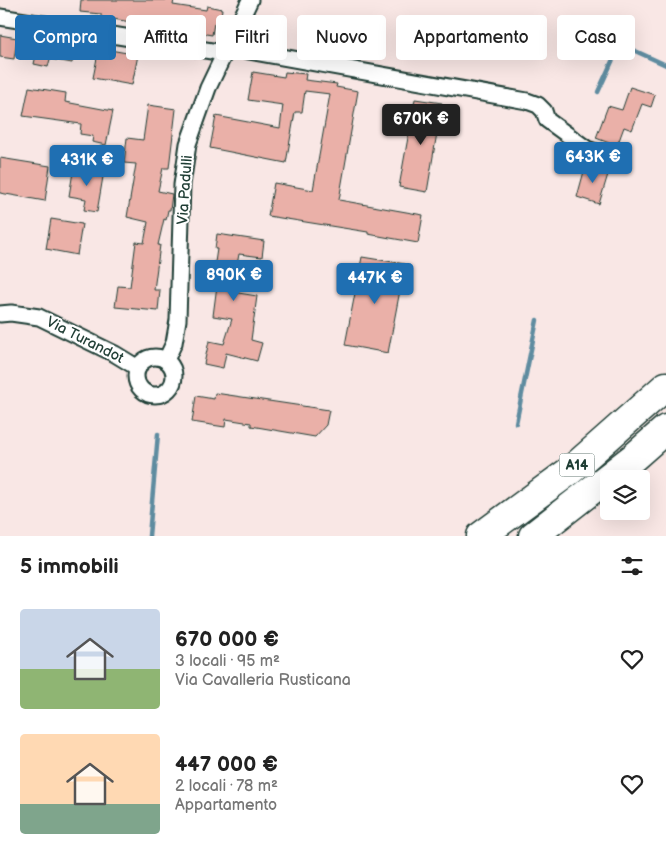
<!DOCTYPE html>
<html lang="it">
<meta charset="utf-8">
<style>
:root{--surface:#fff;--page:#f2f2f2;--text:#222;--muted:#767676;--accent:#1f6fb2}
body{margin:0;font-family:"Balsamiq Sans",sans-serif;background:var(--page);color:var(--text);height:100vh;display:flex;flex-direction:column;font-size:19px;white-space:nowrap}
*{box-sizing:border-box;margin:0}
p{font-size:16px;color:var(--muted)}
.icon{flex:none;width:28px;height:28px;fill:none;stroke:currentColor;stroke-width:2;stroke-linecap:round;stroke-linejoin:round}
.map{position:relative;height:536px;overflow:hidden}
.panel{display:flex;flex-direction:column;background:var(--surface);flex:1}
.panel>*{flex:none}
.top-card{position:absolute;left:15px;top:15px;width:636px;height:45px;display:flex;gap:10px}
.controls{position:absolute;left:600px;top:470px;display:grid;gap:10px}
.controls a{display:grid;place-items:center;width:50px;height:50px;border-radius:5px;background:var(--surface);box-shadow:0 5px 20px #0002;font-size:25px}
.price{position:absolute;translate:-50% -42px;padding:0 11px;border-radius:5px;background:var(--accent);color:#fff;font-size:16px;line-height:32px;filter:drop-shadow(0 1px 2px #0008)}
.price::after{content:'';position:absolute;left:50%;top:30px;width:15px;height:11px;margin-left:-8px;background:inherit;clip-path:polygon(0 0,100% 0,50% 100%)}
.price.active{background:#222;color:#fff}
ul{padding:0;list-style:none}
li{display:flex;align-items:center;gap:15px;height:125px;padding:0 20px}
li span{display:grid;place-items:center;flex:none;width:140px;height:100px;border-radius:5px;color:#555}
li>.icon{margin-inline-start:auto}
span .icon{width:60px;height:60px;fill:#fffc;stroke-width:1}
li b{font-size:21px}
h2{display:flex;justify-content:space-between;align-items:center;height:60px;padding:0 20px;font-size:21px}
.tag{padding:0 18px;border-radius:5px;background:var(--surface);box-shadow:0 5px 20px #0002;font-size:18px;line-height:45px}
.tag.active{background:var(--accent);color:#fff}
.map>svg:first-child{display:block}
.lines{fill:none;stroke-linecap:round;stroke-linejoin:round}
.stream{stroke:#5f8ca0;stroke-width:4.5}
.building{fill:#eab0a8;stroke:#1f3d34}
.street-casing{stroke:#1f3d34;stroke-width:19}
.highway-casing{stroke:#1f3d34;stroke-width:31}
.street{stroke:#fff;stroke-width:15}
.highway{stroke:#fff;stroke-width:28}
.labels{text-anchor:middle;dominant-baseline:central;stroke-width:4;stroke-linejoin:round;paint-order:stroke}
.shield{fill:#fff;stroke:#627771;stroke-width:1}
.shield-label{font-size:14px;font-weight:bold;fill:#1f3d34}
.street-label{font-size:15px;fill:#1f3d34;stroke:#fff}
</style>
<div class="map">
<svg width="666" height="536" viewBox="0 0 666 536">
<rect width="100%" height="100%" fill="#f9e7e5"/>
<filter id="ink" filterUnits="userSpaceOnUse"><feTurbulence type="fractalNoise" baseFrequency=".02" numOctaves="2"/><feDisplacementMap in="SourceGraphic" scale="10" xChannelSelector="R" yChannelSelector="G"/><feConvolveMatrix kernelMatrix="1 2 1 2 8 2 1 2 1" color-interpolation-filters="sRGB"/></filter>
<g filter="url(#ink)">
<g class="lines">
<g class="stream">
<path d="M598 92 620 44 666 65"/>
<path d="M516 423 537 320"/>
<path d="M149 536 158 434"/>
</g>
</g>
<g class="building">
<path d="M81 0H174L173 5 206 10 207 6 222 9 220 23H214L212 35 143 24 101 17V14L80 12Z"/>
<path d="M0 35 17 38 14 59 0 57Z"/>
<path d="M40 38 75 45 72 63 50 59 48 67 34 64Z"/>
<path d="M99 48 138 55 132 85 93 78Z"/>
<path d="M253 72 284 77 285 72 306 74 305 80 337 84 336 87 358 91 339 200 423 215 418 243 368 234V232L268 216 274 183 313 190 330 94 305 91 302 112H295L286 163 210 148 216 116 280 128 283 105 248 100Z"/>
<path d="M29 87 66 93 65 102 113 111 106 145 92 142 93 136 80 134 81 124 23 116Z"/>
<path d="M630 87 655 95 651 107 642 104 632 130 624 127 617 146 596 138 608 106 622 110Z"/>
<path d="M415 99 442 103 427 192 399 187Z"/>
<path d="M148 105 176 109 169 168H163L158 191 172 194 170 210H168L166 220 164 219 158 245H160L154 290H160L158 311 115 307 118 286 130 287 136 242 144 243 148 222 127 217 136 164 124 163 127 138 143 140Z"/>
<path d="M0 158 50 166 45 201 0 193Z"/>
<path d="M586 164 609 171 599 204 577 197Z"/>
<path d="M74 166 104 171 97 212 84 210 86 199 69 196Z"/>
<path d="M51 219 82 224 77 255 46 249Z"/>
<path d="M217 234 264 241 262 257 239 254 232 292 257 296 251 340 262 343 257 361 226 353 223 368 204 364 209 341 224 344 232 319 213 316 219 270 214 269 217 249H215Z"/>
<path d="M362 257 405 264 388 353 345 345Z"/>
<path d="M215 393 329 410 326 425 315 437 251 426V423L226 419 225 427 192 422 196 396 214 399Z"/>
</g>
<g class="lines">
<g class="street-casing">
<g id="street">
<path d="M0 17 224 53"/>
<path d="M227 47 527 101 538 105 544 111 547 120 587 149 617 159"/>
<path d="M0 314 11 313 39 317 115 354 138 368"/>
<circle cx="155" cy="376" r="19"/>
<path d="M166 360 174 343 178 320 182 185 188 144 208 88 250 0"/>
</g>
</g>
<g class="highway-casing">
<g id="highway">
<path d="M481 536 571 470 666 386"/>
<path d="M533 536 634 457 666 429"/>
</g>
</g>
<use href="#street" class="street"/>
<use href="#highway" class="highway"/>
</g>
</g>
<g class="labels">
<rect class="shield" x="559.5" y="453.5" width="35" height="23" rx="4"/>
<g class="shield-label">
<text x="577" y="465">A14</text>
</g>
<g class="street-label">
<text transform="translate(185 190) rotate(-86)">Via Padulli</text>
<text transform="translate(85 340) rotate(27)">Via Turandot</text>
</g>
</g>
</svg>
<div class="controls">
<a><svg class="icon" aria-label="layers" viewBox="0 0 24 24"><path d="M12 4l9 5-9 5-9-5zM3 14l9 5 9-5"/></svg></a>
</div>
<b class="price active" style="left:421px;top:146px">670K €</b>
<b class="price" style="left:593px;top:184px">643K €</b>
<b class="price" style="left:87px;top:187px">431K €</b>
<b class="price" style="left:234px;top:302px">890K €</b>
<b class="price" style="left:375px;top:305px">447K €</b>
<div class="top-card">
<a class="tag active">Compra</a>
<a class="tag">Affitta</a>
<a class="tag">Filtri</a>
<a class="tag">Nuovo</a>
<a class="tag">Appartamento</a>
<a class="tag">Casa</a>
</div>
</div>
<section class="panel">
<h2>5 immobili<svg class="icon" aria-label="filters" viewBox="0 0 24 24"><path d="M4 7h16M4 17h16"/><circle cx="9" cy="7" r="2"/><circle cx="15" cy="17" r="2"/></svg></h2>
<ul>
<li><span style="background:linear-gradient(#c9d6e8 60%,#8fb573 0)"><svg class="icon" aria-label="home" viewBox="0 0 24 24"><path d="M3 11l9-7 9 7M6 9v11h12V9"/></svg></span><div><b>670 000 €</b><p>3 locali · 95 m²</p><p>Via Cavalleria Rusticana</p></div><svg class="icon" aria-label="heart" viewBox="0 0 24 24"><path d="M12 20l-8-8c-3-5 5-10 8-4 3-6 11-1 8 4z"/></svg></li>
<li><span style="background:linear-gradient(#ffd9b3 70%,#7fa58c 0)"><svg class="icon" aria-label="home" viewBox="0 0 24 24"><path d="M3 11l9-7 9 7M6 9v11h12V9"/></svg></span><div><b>447 000 €</b><p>2 locali · 78 m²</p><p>Appartamento</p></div><svg class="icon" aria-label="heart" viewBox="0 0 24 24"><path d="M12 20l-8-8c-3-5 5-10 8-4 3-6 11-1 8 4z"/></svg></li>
</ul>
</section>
